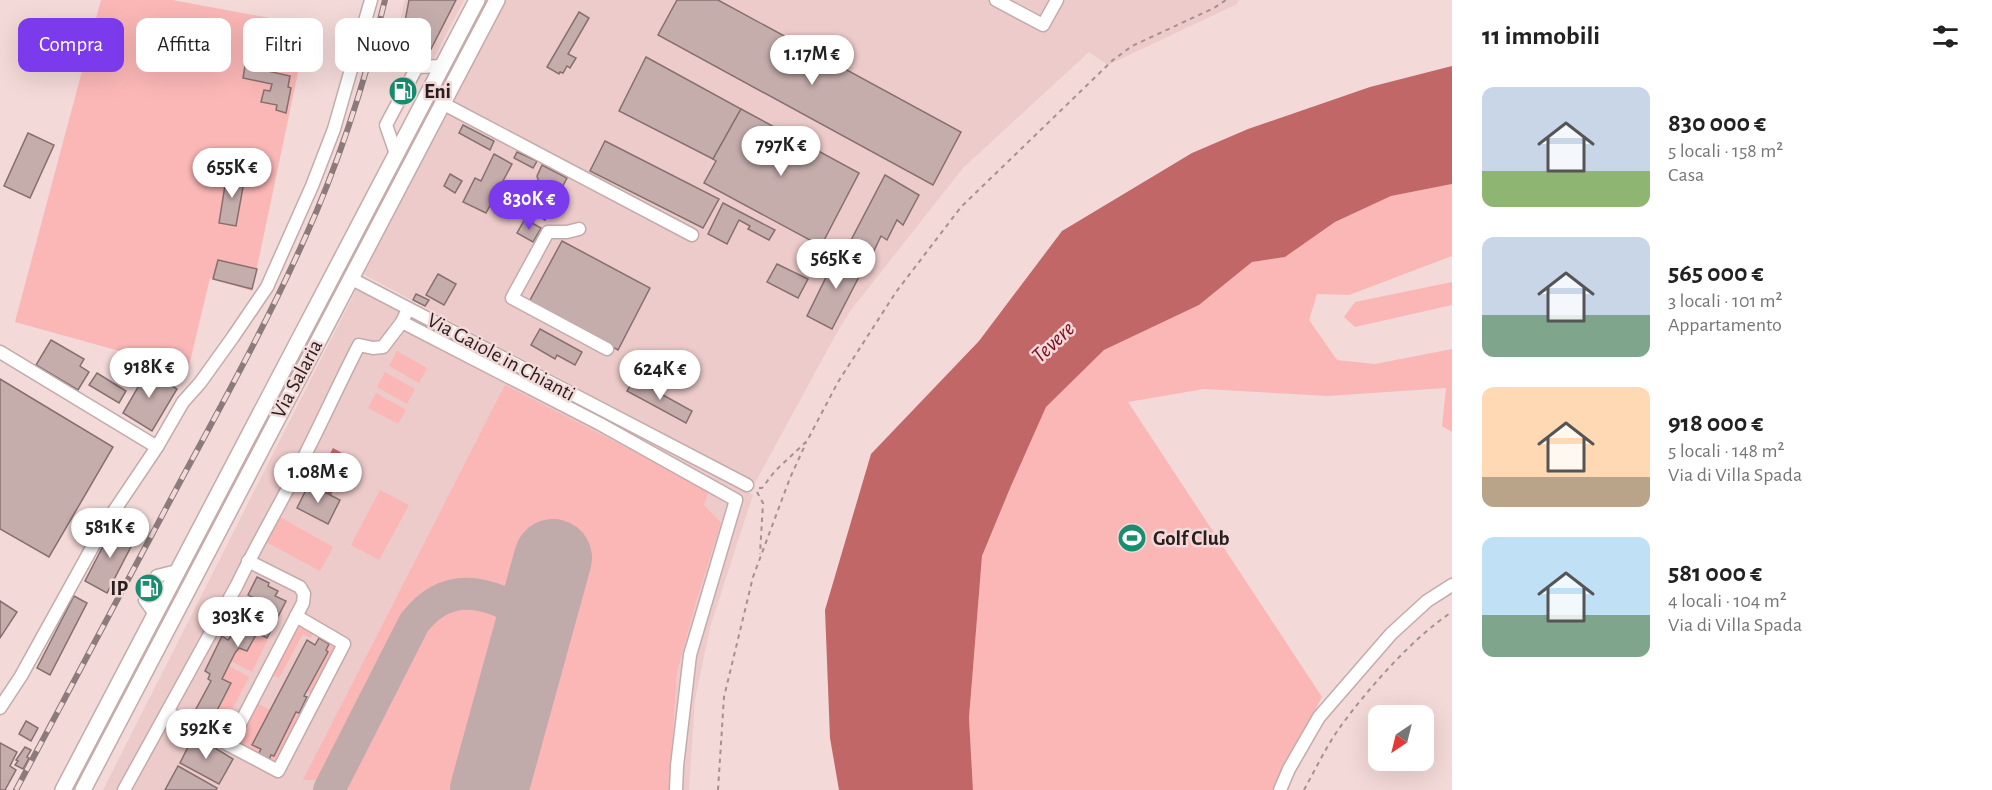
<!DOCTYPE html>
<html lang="it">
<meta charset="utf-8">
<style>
:root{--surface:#fff;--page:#f6f6f6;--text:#222;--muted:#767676;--accent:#7c3aed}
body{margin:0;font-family:"Alegreya Sans",sans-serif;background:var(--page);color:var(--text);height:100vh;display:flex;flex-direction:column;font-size:22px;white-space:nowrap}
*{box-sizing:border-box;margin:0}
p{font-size:20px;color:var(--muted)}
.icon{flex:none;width:33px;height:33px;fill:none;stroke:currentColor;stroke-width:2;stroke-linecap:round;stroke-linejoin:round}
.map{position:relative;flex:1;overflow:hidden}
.details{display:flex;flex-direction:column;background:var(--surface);width:540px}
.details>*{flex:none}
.top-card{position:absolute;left:18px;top:18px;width:570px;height:54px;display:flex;gap:12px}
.needle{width:39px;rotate:215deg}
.controls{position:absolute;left:1368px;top:705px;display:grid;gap:12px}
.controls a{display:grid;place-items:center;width:66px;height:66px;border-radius:12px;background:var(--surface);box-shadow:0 6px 24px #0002;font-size:30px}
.price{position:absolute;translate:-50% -51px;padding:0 14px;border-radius:21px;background:#fff;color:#222;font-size:20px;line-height:39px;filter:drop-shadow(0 2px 3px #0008)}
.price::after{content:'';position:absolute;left:50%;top:36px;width:18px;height:14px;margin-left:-9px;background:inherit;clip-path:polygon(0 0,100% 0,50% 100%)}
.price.selected{background:var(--accent);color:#fff}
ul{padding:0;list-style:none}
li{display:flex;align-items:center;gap:18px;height:150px;padding:0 30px}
li span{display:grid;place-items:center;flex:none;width:168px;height:120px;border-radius:12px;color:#555}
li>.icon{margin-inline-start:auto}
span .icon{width:72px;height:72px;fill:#fffc;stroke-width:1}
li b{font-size:26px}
h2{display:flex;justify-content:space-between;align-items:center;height:72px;padding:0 30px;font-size:26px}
.chip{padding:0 21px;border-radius:12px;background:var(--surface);box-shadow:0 6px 24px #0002;font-size:21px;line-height:54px}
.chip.selected{background:var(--accent);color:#fff}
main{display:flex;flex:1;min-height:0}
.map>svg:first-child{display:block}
.built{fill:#edcbca}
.green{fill:#fab7b6}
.water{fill:#c26768}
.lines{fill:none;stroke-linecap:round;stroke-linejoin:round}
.taxiway{stroke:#c0aaaa;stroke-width:32}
.runway{stroke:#c0aaaa;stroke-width:78}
.building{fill:#c5adac;stroke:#86706f;stroke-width:1.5}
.minor-casing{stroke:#c4abab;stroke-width:15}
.major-casing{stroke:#c4abab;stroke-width:18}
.path{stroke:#a59190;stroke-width:2;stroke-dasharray:4.5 4.5;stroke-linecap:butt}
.minor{stroke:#fff;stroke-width:12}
.major{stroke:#fff;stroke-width:15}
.rail-casing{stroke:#8d7b7b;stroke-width:6}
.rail{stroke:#f3d9d8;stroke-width:4;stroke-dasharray:11;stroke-linecap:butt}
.labels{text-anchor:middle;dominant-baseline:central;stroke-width:5;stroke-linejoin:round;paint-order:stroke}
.poi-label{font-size:21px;font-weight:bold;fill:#281e1e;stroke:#f3d9d8;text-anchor:start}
.street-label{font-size:21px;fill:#281e1e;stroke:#f3d9d8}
.water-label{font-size:22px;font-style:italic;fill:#810d21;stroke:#f3d9d8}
</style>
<main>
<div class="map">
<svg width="1452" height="790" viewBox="0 0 1452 790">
<rect width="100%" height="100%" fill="#f3d9d8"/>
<g class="built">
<path d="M405 0H464L432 62 395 42Z"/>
<path d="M506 0H1238L1237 4 1108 65 1089 52 963 168 851 310 836 334 755 483 361 273Z"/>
<path d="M357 288 753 495 710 627 695 700 689 790H103Z"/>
</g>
<g class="green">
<path d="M101 0H172L308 25 252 291 210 278 188 370 15 322Z"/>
<path d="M484 0H491L76 790H69Z"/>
<path d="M1452 184V256L1349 295 1317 294 1309 320 1337 360 1375 364 1452 349V432L1442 426 1446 388 1328 396 1204 389 1128 402 1322 697 1273 790H973L969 718 982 556 1011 486 1046 407 1104 350 1199 305 1252 262 1285 257 1335 222 1391 196Z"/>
<path d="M1452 282V305L1355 327 1344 317 1355 302Z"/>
<path d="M397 351 427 368 419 383 389 366Z"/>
<path d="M385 372 415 389 407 404 377 387Z"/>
<path d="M505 385 709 490 704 505 721 523 696 602 677 672 669 790H520L584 556 529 539 517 584 509 590C463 585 449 574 410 608L327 774 317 780H303Z"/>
<path d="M376 393 406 410 398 424 368 408Z"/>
<path d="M380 490 409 505 379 560 351 545Z"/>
<path d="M280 517 333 547 320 571 266 542Z"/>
<path d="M453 607C474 608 498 607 506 630L462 790H348L359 757 420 635C429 621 437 613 453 607Z"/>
<path d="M305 627 333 642 337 647 313 695 307 692 327 652 326 650 330 643 314 633 311 638 303 634 279 678 272 675 296 628Z"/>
<path d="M257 633 267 638V641L252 672 231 661 239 648 247 651Z"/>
<path d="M229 666 249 677 223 726 228 734 226 738 207 730 222 679Z"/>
<path d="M257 703 270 710 252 745 261 749 269 760 271 755H274L296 712 302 715 278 761 274 764 239 747 238 743Z"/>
</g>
<g class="water">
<path d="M1452 66V184L1391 196 1335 222 1285 257 1252 262 1199 305 1104 350 1046 407 1011 486 982 556 969 718 973 790H839L830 738 825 610 871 454 979 341 1062 231 1192 153 1248 129 1370 87Z"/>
<path d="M333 448 351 458 331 495 313 485Z"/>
</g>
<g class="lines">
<path class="taxiway" d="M329 790 414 623C438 592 467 587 502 602 511 606 524 613 527 623 529 628 529 636 530 642"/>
<path class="runway" d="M489 790 553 558"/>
</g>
<g class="building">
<path d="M409 0H456L431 49 402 37Z"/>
<path d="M677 0H718L961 132 933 185 658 35Z"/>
<path d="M579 12 589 18 568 54 576 58 570 68 567 66 563 73 560 72 559 74 547 67Z"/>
<path d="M646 57 741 109 713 159 619 111Z"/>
<path d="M245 66 290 76 288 87 291 88 286 113 276 110 277 105 261 102 264 90 270 91 272 84 243 78Z"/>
<path d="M741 109 859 173 821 246 704 183 716 161 713 159Z"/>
<path d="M463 125 494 141 490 150 459 133Z"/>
<path d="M28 133 54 145 30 198 4 186Z"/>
<path d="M605 141 719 199 703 228 590 171Z"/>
<path d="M517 152 537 161 533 168 514 158Z"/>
<path d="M494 154 512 164 486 213 463 202 475 178 481 181Z"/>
<path d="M542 165 567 178 545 220 531 212 542 193 537 176Z"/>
<path d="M227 173 245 176 236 226 219 223Z"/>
<path d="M450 174 462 181 455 193 444 186Z"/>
<path d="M885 175 919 195 903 225 897 220 887 240 881 236 871 257 849 244Z"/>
<path d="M723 203 775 230 769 240 748 229 750 226 739 220 727 244 708 234Z"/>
<path d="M525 219 541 228 533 242 517 233Z"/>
<path d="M562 241 650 288 618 350 529 302Z"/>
<path d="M839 251 865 265 832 329 807 316Z"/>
<path d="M218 260 257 269 252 289 213 279Z"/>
<path d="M777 264 808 279 798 298 767 282Z"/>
<path d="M438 274 456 284 444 305 426 295Z"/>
<path d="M416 294 429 300 425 306 413 300Z"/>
<path d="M540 329 582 352 575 365 557 355 555 359 531 345Z"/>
<path d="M51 340 84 359 80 366 89 372 78 390 36 365Z"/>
<path d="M137 365 177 389 152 431 123 413 141 382 131 376Z"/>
<path d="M97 373 126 391 119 403 89 385Z"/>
<path d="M0 379 113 447 49 557 0 529Z"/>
<path d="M634 379 692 411 686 423 627 391Z"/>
<path d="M309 484 340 500 328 524 297 508Z"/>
<path d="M114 525 136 537 107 593 85 581Z"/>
<path d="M257 577 269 583 268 586 278 591 275 596 286 601 267 638 257 633 247 651 239 648 235 653 222 679 231 683 207 730 189 722 211 681 208 679 210 674 205 671 222 636 228 640 231 636 234 638 254 598 248 595Z"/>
<path d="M74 596 87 603 50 675 37 668Z"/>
<path d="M0 601 17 612 0 638Z"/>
<path d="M319 638 329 644 326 650 328 652 304 696 307 697 299 713 296 712 274 756 271 755 269 760 258 755 261 749 252 745 307 640 315 645Z"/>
<path d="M26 721 38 728 31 741 19 734Z"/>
<path d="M194 735 233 759 219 784 180 763Z"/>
<path d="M0 743 17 752 10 766 16 770 5 790H0Z"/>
<path d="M25 747 31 750 27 757 29 758 23 769 15 765 18 761 16 760Z"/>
<path d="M178 766 217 788 216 790H165Z"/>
</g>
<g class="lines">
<g class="minor-casing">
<g id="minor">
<path d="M996 0 1043 25 1057 0"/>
<path d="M442 103 692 235"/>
<path d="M396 154 386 125 417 67 442 66"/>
<path d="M579 229 567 232H548L512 298 607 349"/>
<path d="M350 278 747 485"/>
<path d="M402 322 600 424 736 500 690 655 677 766 676 790"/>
<path d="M0 352 157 447"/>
<path d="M155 614 145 600 157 576 177 571"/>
<path d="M0 708 21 676 104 526 157 447 183 402 200 383 233 337 267 287 312 186 334 129 371 0"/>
<path d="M167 712 229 745 303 603 304 594 300 587 248 561"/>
<path d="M229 745 278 771 344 644 296 616"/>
<path d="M124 790 237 585C259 539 286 495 308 449 325 415 341 380 359 345L373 348 383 347 402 322 408 309"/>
<path d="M1280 790 1289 769 1319 717 1391 634 1427 601 1452 585"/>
</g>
</g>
<g class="major-casing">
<g id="major">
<path d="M63 790 477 0"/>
<path d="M83 790 497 0"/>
</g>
</g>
<g class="path">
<path d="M759 488H762L775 471 807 441 838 382 896 292 961 207 1113 60 1132 46 1214 8 1226 0"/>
<path d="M757 492 763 503 760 554"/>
<path d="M718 790 724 697 753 577 790 478 806 443"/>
<path d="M1304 790C1315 770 1325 749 1338 730 1365 692 1413 637 1452 612"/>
</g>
<use href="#minor" class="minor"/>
<use href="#major" class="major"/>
<g class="rail-casing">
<path id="rail" d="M16 790C71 687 125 585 180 482 223 402 267 323 304 240 339 163 365 82 385 0"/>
</g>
<use href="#rail" class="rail"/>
</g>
<defs>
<g id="fuel-disc" transform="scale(1.5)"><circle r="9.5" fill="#198d70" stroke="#f3d9d8"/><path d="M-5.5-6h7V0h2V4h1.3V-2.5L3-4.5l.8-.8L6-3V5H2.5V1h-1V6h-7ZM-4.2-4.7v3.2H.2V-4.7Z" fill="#fff"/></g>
<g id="stadium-disc" transform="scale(1.5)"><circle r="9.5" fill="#198d70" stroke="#f3d9d8"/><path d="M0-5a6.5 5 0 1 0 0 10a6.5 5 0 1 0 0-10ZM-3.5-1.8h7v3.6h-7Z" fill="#fff"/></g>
</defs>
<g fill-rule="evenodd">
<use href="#fuel-disc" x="403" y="91"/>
<use href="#stadium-disc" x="1132" y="538"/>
<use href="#fuel-disc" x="149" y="588"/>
</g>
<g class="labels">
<g class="poi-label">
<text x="424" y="91">Eni</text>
<text x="1153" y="538">Golf Club</text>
<text x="128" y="588" text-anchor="end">IP</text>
</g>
<g class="street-label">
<text transform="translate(501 357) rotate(28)">Via Gaiole in Chianti</text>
<text transform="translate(297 379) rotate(-62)">Via Salaria</text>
</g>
<g class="water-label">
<text transform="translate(1053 342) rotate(-43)">Tevere</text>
</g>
</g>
</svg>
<div class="controls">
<a><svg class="needle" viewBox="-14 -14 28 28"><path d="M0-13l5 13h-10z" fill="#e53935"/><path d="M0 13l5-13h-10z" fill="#767676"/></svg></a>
</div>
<b class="price" style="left:812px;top:86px">1.17M €</b>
<b class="price" style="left:781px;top:177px">797K €</b>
<b class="price" style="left:232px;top:199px">655K €</b>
<b class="price selected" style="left:529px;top:231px">830K €</b>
<b class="price" style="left:836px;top:290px">565K €</b>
<b class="price" style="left:149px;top:399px">918K €</b>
<b class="price" style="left:660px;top:401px">624K €</b>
<b class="price" style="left:318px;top:504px">1.08M €</b>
<b class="price" style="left:110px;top:559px">581K €</b>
<b class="price" style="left:238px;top:648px">303K €</b>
<b class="price" style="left:206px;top:760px">592K €</b>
<div class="top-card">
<a class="chip selected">Compra</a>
<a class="chip">Affitta</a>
<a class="chip">Filtri</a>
<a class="chip">Nuovo</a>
</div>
</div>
<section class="details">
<h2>11 immobili<svg class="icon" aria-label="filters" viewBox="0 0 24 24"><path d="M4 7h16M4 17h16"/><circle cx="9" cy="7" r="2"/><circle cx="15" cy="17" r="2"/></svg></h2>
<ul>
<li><span style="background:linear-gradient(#c9d6e8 70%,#8fb573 0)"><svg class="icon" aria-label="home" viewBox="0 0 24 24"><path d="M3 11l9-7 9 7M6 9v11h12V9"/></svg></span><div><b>830 000 €</b><p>5 locali · 158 m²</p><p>Casa</p></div></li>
<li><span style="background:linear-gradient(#c9d6e8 65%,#7fa58c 0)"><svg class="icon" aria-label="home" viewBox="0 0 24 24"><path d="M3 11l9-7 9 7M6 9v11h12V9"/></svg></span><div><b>565 000 €</b><p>3 locali · 101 m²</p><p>Appartamento</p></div></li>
<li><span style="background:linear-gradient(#ffd9b3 75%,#b9a48a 0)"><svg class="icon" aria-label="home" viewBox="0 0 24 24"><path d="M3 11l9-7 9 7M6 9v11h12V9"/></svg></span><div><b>918 000 €</b><p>5 locali · 148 m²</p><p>Via di Villa Spada</p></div></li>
<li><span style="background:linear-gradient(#bfe0f5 65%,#7fa58c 0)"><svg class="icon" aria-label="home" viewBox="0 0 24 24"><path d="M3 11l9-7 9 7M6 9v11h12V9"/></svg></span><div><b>581 000 €</b><p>4 locali · 104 m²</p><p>Via di Villa Spada</p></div></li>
</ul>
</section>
</main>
